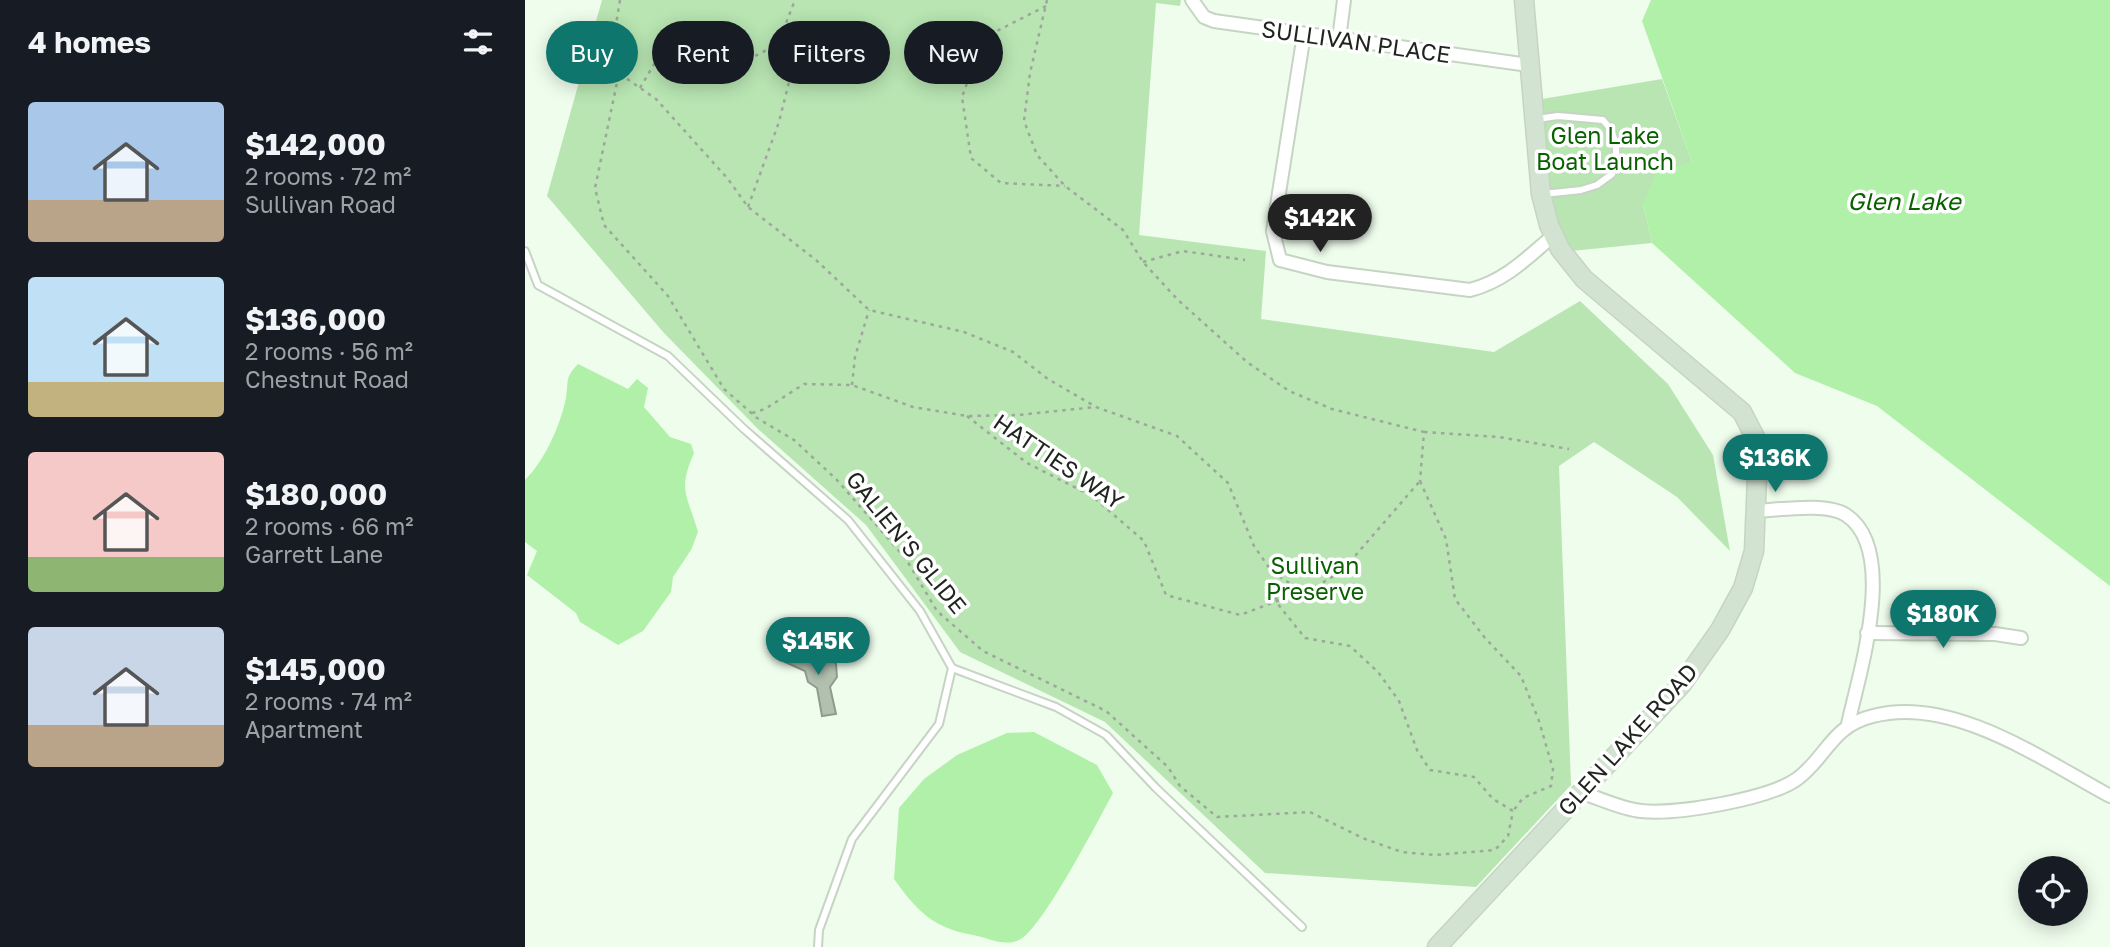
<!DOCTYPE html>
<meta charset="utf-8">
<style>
:root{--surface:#171b24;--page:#242831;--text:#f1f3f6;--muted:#9ea1a6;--accent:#0f766e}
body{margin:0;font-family:"Golos Text",sans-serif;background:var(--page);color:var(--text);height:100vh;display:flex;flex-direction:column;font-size:26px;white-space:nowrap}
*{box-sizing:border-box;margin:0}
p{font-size:23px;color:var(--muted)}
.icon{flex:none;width:38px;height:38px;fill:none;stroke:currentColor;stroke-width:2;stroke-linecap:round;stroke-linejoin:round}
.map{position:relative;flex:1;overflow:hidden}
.details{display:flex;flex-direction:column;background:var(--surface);width:525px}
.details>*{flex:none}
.banner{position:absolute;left:21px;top:21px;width:665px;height:63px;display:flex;gap:14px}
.controls{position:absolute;left:1493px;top:856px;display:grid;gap:14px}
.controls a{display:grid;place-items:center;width:70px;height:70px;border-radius:50%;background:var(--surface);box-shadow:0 4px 18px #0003;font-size:35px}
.price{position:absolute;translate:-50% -60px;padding:0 16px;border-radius:24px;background:var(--accent);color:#fff;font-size:23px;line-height:46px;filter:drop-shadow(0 2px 4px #0008)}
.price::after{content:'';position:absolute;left:50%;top:42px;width:21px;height:16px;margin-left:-10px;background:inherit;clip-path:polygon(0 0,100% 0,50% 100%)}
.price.current{background:#222;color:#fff}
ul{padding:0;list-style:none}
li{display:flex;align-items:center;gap:21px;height:175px;padding:0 28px}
li span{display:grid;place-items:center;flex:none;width:196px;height:140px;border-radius:7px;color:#555}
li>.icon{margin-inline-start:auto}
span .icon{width:84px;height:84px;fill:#fffc;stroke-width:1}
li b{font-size:30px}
h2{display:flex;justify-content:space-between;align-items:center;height:84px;padding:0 28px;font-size:30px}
.pill{padding:0 24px;border-radius:32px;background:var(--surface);box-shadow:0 4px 18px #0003;font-size:24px;line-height:63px}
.pill.current{background:var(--accent);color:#fff}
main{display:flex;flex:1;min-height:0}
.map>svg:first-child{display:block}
.green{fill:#b8e5b2}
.water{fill:#b1f0a9}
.building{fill:#b2c0b0;stroke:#8f9c8d;stroke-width:2}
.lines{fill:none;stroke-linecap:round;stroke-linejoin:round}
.lane-casing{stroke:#c6d4c4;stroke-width:10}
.street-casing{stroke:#c6d4c4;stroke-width:16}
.secondary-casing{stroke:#c6d4c4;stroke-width:21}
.path{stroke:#9da79b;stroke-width:2.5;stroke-dasharray:3.5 5;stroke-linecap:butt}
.lane{stroke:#fff;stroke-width:6}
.street{stroke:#fff;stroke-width:12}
.secondary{stroke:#d3e3d1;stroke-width:18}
.labels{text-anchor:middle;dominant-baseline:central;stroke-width:7;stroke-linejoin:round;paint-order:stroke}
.street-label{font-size:23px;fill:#1f241e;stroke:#fff}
.park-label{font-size:23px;fill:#086000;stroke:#fff}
.water-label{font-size:24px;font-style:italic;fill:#096100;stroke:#fff}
</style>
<main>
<section class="details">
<h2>4 homes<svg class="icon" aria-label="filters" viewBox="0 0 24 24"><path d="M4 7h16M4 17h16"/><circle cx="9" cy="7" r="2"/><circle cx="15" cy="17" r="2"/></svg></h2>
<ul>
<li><span style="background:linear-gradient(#a9c7e8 70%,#b9a48a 0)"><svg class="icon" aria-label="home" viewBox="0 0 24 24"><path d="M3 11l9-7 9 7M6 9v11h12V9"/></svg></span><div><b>$142,000</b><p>2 rooms · 72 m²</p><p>Sullivan Road</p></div></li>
<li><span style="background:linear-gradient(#bfe0f5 75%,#c2b280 0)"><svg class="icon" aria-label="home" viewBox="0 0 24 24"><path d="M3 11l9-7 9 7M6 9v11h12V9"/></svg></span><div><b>$136,000</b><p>2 rooms · 56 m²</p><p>Chestnut Road</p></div></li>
<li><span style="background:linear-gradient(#f6c9c9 75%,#8fb573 0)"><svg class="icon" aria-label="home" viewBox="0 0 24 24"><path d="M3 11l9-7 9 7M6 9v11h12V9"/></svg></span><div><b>$180,000</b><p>2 rooms · 66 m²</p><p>Garrett Lane</p></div></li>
<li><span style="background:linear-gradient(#c9d6e8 70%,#b9a48a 0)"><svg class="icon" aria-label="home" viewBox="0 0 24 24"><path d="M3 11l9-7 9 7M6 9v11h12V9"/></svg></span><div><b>$145,000</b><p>2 rooms · 74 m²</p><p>Apartment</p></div></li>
</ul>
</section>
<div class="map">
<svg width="1585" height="947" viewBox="0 0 1585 947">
<rect width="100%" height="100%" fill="#effded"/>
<g class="green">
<path d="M77 0H656L655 6 631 3 614 235 741 251 736 319 969 352 1055 301 1143 384 1188 455 1205 551 1152 497 1069 442 1034 466 1046 785 951 887 740 873 580 722 435 652 341 525 233 429 139 333 22 196Z"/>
<path d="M1137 79 1167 162 1118 204 1127 243 1046 251C1018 217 1022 143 1017 99Z"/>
</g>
<g class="water">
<path d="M1126 0H1585V586L1352 406 1270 373 1127 243 1118 204 1132 172 1167 162 1117 21Z"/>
<path d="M53 364 103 389 112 379 123 388 119 407 145 437 166 444 169 453C152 491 163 496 173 532L166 550 148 577 146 592 118 631 93 645 55 622 51 613 2 575 12 551 0 542V480C20 460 35 426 41 398 44 380 39 379 53 364Z"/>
<path d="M509 732 572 765 588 793C574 819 516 931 494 940 478 947 464 938 448 935 408 928 392 911 369 879L374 808 399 779 432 755 482 733Z"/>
</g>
<path class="building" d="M267 648 287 658 301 655 311 664 312 677 305 687 311 714 297 716 292 688 283 682 280 671 260 662Z"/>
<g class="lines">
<g class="lane-casing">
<g id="lane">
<path d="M1012 119 1033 116 1078 120C1093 136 1094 153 1087 174L1072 185 1056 190 1018 194"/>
<path d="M0 251 13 285 143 356 219 429 323 520 395 611 427 668 531 707 581 735 631 788 777 927"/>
<path d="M293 947 294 930 327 839 414 724 427 668"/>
</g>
</g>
<g class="street-casing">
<g id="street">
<path d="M667 0 679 17 689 21 1004 65"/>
<path d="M779 34 748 231 755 260 802 272 945 290C980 281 1002 258 1029 235"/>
<path d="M814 39 819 0"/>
<path d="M1231 511C1253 510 1302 502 1321 515 1374 550 1334 674 1323 724"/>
<path d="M1342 633 1470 634 1496 638"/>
<path d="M1055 792C1074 798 1096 809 1116 811 1151 815 1244 799 1272 779 1302 757 1306 726 1348 716 1427 695 1518 760 1585 796"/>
</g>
</g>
<g class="secondary-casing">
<path id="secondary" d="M912 947 1157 684 1195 630 1218 588 1229 551 1233 452 1230 437 1217 412 1059 279 1035 249 1024 225 1016 194 999 0"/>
</g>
<g class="path">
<path d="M95 0 89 37 94 73 70 188 79 225 143 296 199 389 232 418 269 440 311 479 381 559 412 611 458 651 581 711 643 767 655 786 692 817 785 812 840 839 877 852 909 855 970 850 983 836 988 811"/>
<path d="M522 0 505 73 499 121 512 155 540 186 598 230 618 262 653 300 722 362 764 391 807 409 899 432 895 481"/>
<path d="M521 6 458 38 437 97 446 158 476 183 540 186"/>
<path d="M95 74 131 99 203 179 223 207 291 260 344 310 439 332 488 352 523 379 571 407 652 436 703 483 729 546 747 572 752 603 780 638 825 646 853 672 874 701 892 750 905 770 949 777 968 799 988 811"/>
<path d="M115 88 148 32 180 31 230 56 253 44"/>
<path d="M223 207 254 122 266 74 253 44 270 0"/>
<path d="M618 262 658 251 720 260"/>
<path d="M327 385 330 357 344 310"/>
<path d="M227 413 240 409 279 384 327 385 388 407 442 416 493 415 571 407"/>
<path d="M442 416 502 463 567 496 619 541 641 595 715 615 792 586 817 571 895 481"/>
<path d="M899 432 974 437 1044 449"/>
<path d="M895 481 921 539 930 599 960 638 996 676 1014 721 1028 769 1026 786 998 798 988 811"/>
<path d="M747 572 777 591"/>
</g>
<use href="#lane" class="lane"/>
<use href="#street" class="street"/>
<use href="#secondary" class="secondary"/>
</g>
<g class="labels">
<g class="street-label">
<text transform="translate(831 41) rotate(8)">SULLIVAN PLACE</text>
<text transform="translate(534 461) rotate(34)">HATTIES WAY</text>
<text transform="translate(382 542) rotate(51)">GALIEN'S GLIDE</text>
<text transform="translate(1102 739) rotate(-48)">GLEN LAKE ROAD</text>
</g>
<g class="park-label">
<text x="1080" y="135">Glen Lake<tspan x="1080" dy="26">Boat Launch</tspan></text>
<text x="790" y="565">Sullivan<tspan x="790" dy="26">Preserve</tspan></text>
</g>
<g class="water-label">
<text x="1379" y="200">Glen Lake</text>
</g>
</g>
</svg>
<div class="controls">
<a><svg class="icon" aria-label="locate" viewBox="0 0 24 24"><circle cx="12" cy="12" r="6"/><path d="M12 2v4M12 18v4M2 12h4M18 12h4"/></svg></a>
</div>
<b class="price current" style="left:795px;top:254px">$142K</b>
<b class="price" style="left:1250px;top:494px">$136K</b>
<b class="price" style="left:1418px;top:650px">$180K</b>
<b class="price" style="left:293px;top:677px">$145K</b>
<div class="banner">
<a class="pill current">Buy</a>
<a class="pill">Rent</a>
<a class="pill">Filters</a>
<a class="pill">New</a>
</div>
</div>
</main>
